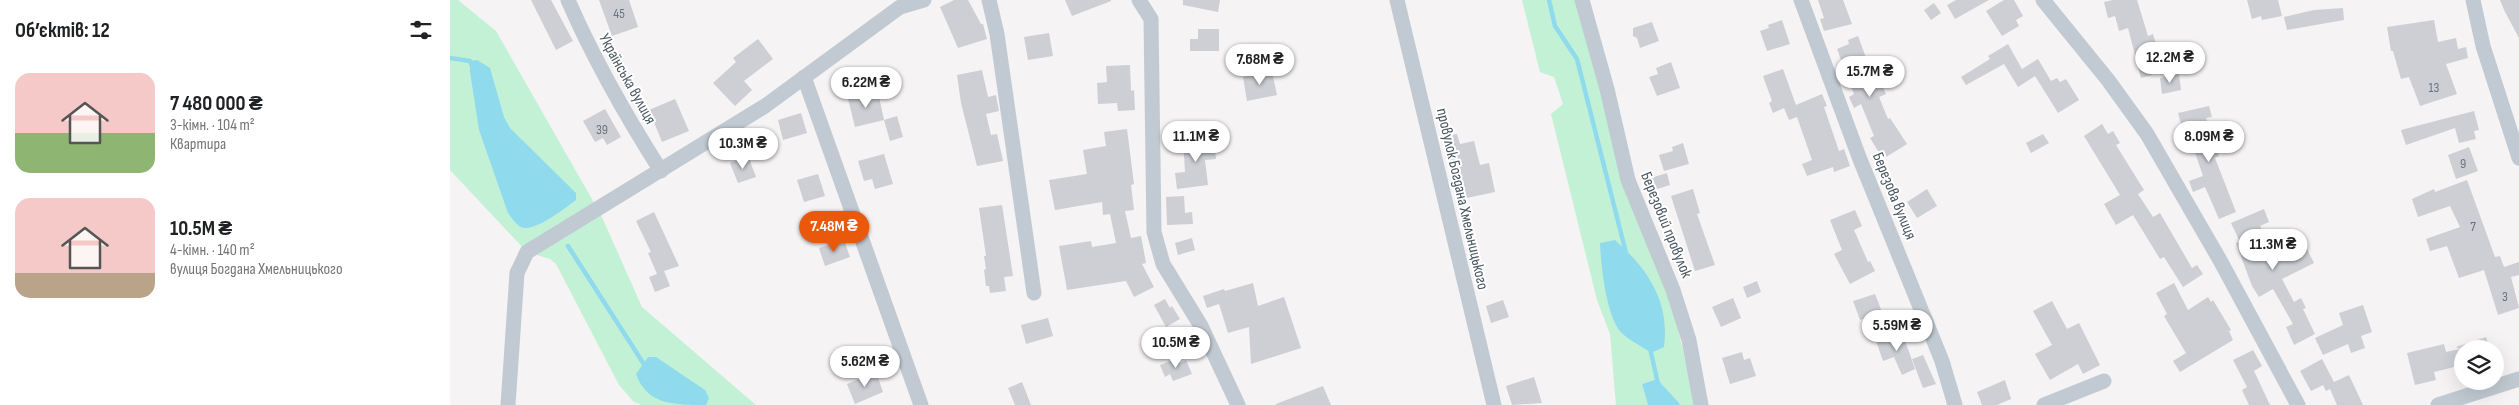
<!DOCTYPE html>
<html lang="uk">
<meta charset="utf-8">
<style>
:root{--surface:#fff;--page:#f6f6f6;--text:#202124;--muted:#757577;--accent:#ea580c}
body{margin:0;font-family:"Sofia Sans Condensed",sans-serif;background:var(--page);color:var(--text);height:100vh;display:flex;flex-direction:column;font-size:19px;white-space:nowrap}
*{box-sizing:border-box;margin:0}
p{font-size:16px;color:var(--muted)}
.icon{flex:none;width:28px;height:28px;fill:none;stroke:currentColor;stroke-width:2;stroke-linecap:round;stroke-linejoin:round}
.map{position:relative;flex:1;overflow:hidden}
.side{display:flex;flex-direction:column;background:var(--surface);width:450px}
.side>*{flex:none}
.buttons{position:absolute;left:2004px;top:340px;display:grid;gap:10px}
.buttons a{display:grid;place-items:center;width:50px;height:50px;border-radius:50%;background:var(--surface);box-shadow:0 5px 20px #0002;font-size:25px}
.price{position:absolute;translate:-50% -42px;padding:0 11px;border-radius:18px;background:#fff;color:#222;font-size:16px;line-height:32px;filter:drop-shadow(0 1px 2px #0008)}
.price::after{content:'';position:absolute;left:50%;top:30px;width:15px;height:11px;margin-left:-8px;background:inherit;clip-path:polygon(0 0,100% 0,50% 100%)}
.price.active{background:var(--accent);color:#fff}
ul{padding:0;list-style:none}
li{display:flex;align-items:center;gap:15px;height:125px;padding:0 15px}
li span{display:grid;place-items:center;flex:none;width:140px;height:100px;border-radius:15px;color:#555}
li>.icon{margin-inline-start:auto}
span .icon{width:60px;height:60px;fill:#fffc;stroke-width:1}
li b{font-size:21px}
h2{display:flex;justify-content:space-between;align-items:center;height:60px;padding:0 15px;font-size:21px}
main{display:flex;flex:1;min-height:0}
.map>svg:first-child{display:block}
.green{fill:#c3f1d5}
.water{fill:#90daee}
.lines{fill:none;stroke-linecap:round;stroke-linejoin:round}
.stream{stroke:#90daee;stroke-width:4.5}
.building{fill:#cdcfd5}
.minor{stroke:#c1cad2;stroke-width:15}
.labels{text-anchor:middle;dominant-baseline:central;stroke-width:4;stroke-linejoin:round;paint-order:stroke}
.number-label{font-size:14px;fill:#6b747e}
.street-label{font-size:16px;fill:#4a5661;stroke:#fff}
</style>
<main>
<section class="side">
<h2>Об’єктів: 12<svg class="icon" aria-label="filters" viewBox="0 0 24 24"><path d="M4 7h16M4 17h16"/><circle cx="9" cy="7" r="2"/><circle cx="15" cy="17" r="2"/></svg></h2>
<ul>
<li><span style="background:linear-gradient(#f6c9c9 60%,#8fb573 0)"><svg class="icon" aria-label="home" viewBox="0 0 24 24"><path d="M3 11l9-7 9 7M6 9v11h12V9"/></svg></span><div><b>7 480 000 ₴</b><p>3-кімн. · 104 m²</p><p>Квартира</p></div></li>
<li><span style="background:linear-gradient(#f6c9c9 75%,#b9a48a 0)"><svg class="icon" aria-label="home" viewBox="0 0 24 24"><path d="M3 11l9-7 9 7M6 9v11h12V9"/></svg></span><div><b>10.5M ₴</b><p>4-кімн. · 140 m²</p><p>вулиця Богдана Хмельницького</p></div></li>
</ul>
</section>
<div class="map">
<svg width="2069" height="405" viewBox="0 0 2069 405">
<rect width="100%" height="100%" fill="#f5f3f3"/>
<g class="green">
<path d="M0 0H8L46 31 151 215 192 307 306 405H191L183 401 169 385 106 264 100 259 77 252 0 170Z"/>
<path d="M1072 0H1127L1219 292 1246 405H1230L1207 379 1192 384 1198 405H1166L1160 334 1147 300 1101 114 1113 104 1104 77 1090 72Z"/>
</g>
<g class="water">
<path d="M27 60 40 68 54 117 60 128 126 193V200C115 208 84 233 71 227 65 224 62 218 58 213L29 130 20 72V61Z"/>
<path d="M1165 240C1198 269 1220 302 1214 347L1201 353C1192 346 1176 339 1169 330 1156 312 1151 266 1150 243Z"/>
<path d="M198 357H206L255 390 259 398 256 405C224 405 197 405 186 374Z"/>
<path d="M1207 379 1229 403 1230 405H1198L1192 384Z"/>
</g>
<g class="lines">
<g class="stream">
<path d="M1099 0 1105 26 1127 59 1176 253"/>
<path d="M0 58 20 61 22 66"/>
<path d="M118 246 197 369"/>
<path d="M1200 348 1208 384"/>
</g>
</g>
<g class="building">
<path d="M81 0H101L123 41 106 50Z"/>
<path d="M149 0H179L188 27 162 36Z"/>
<path d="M504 0H518L531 24H533L537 39 508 48 490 7Z"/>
<path d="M615 0H661V1L622 16Z"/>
<path d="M733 0H770L768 12 733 5Z"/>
<path d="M1368 0H1393L1402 24 1374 31 1370 19 1374 18Z"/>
<path d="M1506 0H1539L1505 19 1497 5Z"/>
<path d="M1554 0H1564L1573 16 1566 20 1569 26 1552 36 1536 11Z"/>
<path d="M1663 0H1687L1698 36 1703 34 1709 53 1697 57 1702 75 1691 78 1678 28 1669 31 1665 16 1658 18 1654 2Z"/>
<path d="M1797 0H1828L1832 16 1812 20 1811 16 1802 19Z"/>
<path d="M2050 0H2069V38L2055 12Z"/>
<path d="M1484 3 1491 13 1481 20 1474 10Z"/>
<path d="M1893 8 1894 20 1837 30 1834 17 1864 10Z"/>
<path d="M1332 20 1340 44 1317 51 1310 31 1319 28 1318 25Z"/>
<path d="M1984 20 1988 42 2006 38 2008 49 2016 47 2018 58 1996 64 2007 94 1970 106 1959 77 1951 79 1943 51H1941L1937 27Z"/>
<path d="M1202 22 1209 41 1190 48 1187 38 1183 36V28Z"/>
<path d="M748 29H769V51H740V39H748Z"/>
<path d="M599 33 603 56 578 60 574 37Z"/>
<path d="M1408 36 1426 85 1431 83 1436 94 1429 97 1438 119 1440 118 1457 144 1433 159 1420 138 1424 136 1411 104 1404 108 1399 97 1404 94 1387 49 1399 44 1398 40Z"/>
<path d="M308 39 323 59 294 81 302 90 285 106 263 83 286 62 283 58Z"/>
<path d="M1558 44 1572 69 1588 59 1601 81 1607 78 1610 82 1616 79 1629 100 1608 113 1585 76 1568 87 1554 64 1516 85 1511 77 1540 59 1538 56Z"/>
<path d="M1221 62 1230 88 1207 96 1199 77 1208 74 1206 68Z"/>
<path d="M680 65 681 91 684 90 685 110 668 111 667 103 648 104 647 83 657 82 656 66Z"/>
<path d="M1333 69 1346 105 1372 94 1377 106 1374 107 1389 151 1394 149 1400 166 1384 172 1383 167 1357 176 1352 164 1362 160 1347 117 1339 120 1334 108 1323 113 1319 103 1322 101 1313 76Z"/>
<path d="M532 70 538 97 546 95 549 111 536 114 541 135 547 134 553 161 527 166 511 103 507 75Z"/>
<path d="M822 72 827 95 797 101 793 77Z"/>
<path d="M1729 74 1731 90 1712 94 1710 78Z"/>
<path d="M428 92 434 120 405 127 398 99Z"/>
<path d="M225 99 239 131 212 142 199 110Z"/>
<path d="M1759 106 1762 117 1756 118 1769 156 1765 158 1786 212 1769 219 1755 187 1743 192 1739 181 1753 176 1743 147 1752 143 1745 121 1731 124 1728 113Z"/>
<path d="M155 109 171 137 157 145 153 138 145 142 133 121Z"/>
<path d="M2024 111 2029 130 2024 131 2026 139 2009 143 2005 128 1956 145 1951 130Z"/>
<path d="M351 113 357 133 333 140 328 120Z"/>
<path d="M447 116 453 137 440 141 434 120Z"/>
<path d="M1652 124 1658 134 1663 131 1670 143 1666 145 1694 190 1688 194 1703 217 1710 213 1742 268 1747 265 1753 274 1733 287 1714 257 1710 259 1683 215 1666 225 1654 204 1670 195 1634 136Z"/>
<path d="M677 129 684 184 681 185 684 210 675 211 681 238 691 236 696 263 692 264 704 287 684 297 676 281 617 290 609 246 641 241 642 247 666 243 660 214 653 215 652 202 605 210 599 180 637 174 633 150 656 146 654 132Z"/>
<path d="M1007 134 1010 144 1024 141 1030 165 1039 163 1045 192 1012 199 1004 161 999 163 993 137Z"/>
<path d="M1593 134 1599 143 1581 153 1576 143Z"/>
<path d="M764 138 766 159 755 160 758 185 727 189 725 173 735 172 733 140Z"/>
<path d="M1233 143 1239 164 1214 171 1209 155 1223 151 1222 147Z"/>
<path d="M2019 147 2028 171 2006 179 1998 155Z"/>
<path d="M434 154 443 184 425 189 422 179 414 181 408 161Z"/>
<path d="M298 156 306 177 288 183 280 163Z"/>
<path d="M1217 173 1220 185 1204 190 1201 178Z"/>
<path d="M368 174 375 196 354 202 347 180Z"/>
<path d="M2017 180 2045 257 2050 256 2054 267 2069 262V275L2061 277 2069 308 2048 315 2034 270 2009 278 1997 246 1980 251 1976 239 2010 227 2000 206 1968 217 1962 199 1984 189 1985 192Z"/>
<path d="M1243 189 1250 213 1247 214 1265 265 1245 271 1221 196Z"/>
<path d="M1477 189 1487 206 1467 218 1457 202Z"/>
<path d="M734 196 735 213 742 212 743 224 717 225 716 197Z"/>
<path d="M552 205 563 276 554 277 556 291 540 293 539 286H536L534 270 536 269 534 256H536L529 208Z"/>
<path d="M1814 209 1819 222 1810 226 1825 262 1856 247 1864 263 1832 279 1844 302 1851 298 1856 308 1853 309 1865 334 1844 345 1836 327 1843 324 1823 289 1809 297 1802 286 1786 243 1790 242 1781 223Z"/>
<path d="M1405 210 1412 226 1404 230 1418 262 1420 261 1425 271 1400 284 1384 254 1392 250 1380 220Z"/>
<path d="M204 212 229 266 214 271 220 286 205 292 199 277 207 274 198 253 201 252 186 221Z"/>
<path d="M742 238 745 250 728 255 725 243Z"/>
<path d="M394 240 400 257 375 266 369 248Z"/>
<path d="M1307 281 1311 292 1297 298 1293 287Z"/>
<path d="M803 283 808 306 834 297 851 348 801 364 799 327 778 333 769 304 757 308 753 296 774 289 775 291Z"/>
<path d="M1724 283 1738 310 1758 297 1761 302 1763 300 1781 330 1779 331 1783 340 1730 372 1723 361 1736 353 1714 316 1717 314 1706 293Z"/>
<path d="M1425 294 1432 312 1410 320 1403 301Z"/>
<path d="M1283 298 1291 318 1271 327 1262 307Z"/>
<path d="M715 299 720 308 722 306 730 319 716 327 704 305Z"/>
<path d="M1053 300 1059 317 1041 323 1036 306Z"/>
<path d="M1602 301 1617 329 1629 323 1650 365 1633 374 1628 364 1600 380 1585 354 1602 345 1583 311Z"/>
<path d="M1913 305 1922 332 1911 336 1915 348 1901 353 1898 344 1873 355 1865 338 1893 325 1889 313Z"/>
<path d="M598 318 603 336 576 344 571 325Z"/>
<path d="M1452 332 1465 369 1452 375 1444 357 1433 361 1426 341Z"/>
<path d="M2036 337 2040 349H2012V365L1984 372 1986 380 1965 385 1957 353 1994 344 1996 352 2010 349 2006 347Z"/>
<path d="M1803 350 1812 366 1804 371 1820 405H1799L1792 390 1797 387 1783 360Z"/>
<path d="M1292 352 1294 360 1300 358 1306 376 1280 384 1272 358Z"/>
<path d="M1473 355 1486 384 1473 388 1462 359Z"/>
<path d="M728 358 730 363 736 360 742 374 723 381 720 374 715 377 710 365Z"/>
<path d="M1872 359 1884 382 1899 375 1913 405H1887L1880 389 1876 391 1873 385 1861 391 1850 371Z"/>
<path d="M426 372 433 392 405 404 397 384Z"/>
<path d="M1084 377 1092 403 1062 405 1056 386Z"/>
<path d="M1555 380 1561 399 1547 405H1532L1527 392Z"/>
<path d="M572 382 581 405H565L558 388Z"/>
<path d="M873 386 881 405H826V404Z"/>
</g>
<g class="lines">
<g class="minor">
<path d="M118 0C144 60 176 116 211 171"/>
<path d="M539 0 547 34 584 293"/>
<path d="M689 0 701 19 704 232 713 264 751 326 788 405"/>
<path d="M947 0 1044 405"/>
<path d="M1132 0 1157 89 1178 180 1223 290 1239 340 1251 405"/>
<path d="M1351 0 1409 157 1492 361 1505 405"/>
<path d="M1593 0 1658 80 1697 134 1771 262 1848 405"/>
<path d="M2023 0 2033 46 2069 158"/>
<path d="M354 77 471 405"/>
<path d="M58 405 67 273 77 252 315 106 450 7 474 0"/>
<path d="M1594 405 1654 381"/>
<path d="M1988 405 2069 379"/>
</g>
</g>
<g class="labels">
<g class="number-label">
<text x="169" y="13">45</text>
<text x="1984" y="87">13</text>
<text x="152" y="129">39</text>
<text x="2013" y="163">9</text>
<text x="2023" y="226">7</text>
<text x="2055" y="296">3</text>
</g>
<g class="street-label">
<text transform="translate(177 79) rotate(61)">Українська вулиця</text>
<text transform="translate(1444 196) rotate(68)">Березова вулиця</text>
<text transform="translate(1012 199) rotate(77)">провулок Богдана Хмельницького</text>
<text transform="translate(1216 225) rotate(68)">Березовий провулок</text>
</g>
</g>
</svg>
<div class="buttons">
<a><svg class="icon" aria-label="layers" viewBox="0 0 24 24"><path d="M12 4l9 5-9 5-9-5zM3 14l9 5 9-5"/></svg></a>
</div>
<b class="price" style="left:1720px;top:84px">12.2M ₴</b>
<b class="price" style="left:810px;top:86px">7.68M ₴</b>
<b class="price" style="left:1420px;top:98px">15.7M ₴</b>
<b class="price" style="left:416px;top:109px">6.22M ₴</b>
<b class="price" style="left:746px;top:163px">11.1M ₴</b>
<b class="price" style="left:1759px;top:163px">8.09M ₴</b>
<b class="price" style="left:293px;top:170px">10.3M ₴</b>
<b class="price active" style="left:384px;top:253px">7.48M ₴</b>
<b class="price" style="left:1823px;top:271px">11.3M ₴</b>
<b class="price" style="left:1447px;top:352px">5.59M ₴</b>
<b class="price" style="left:726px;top:369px">10.5M ₴</b>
<b class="price" style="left:415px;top:388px">5.62M ₴</b>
</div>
</main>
